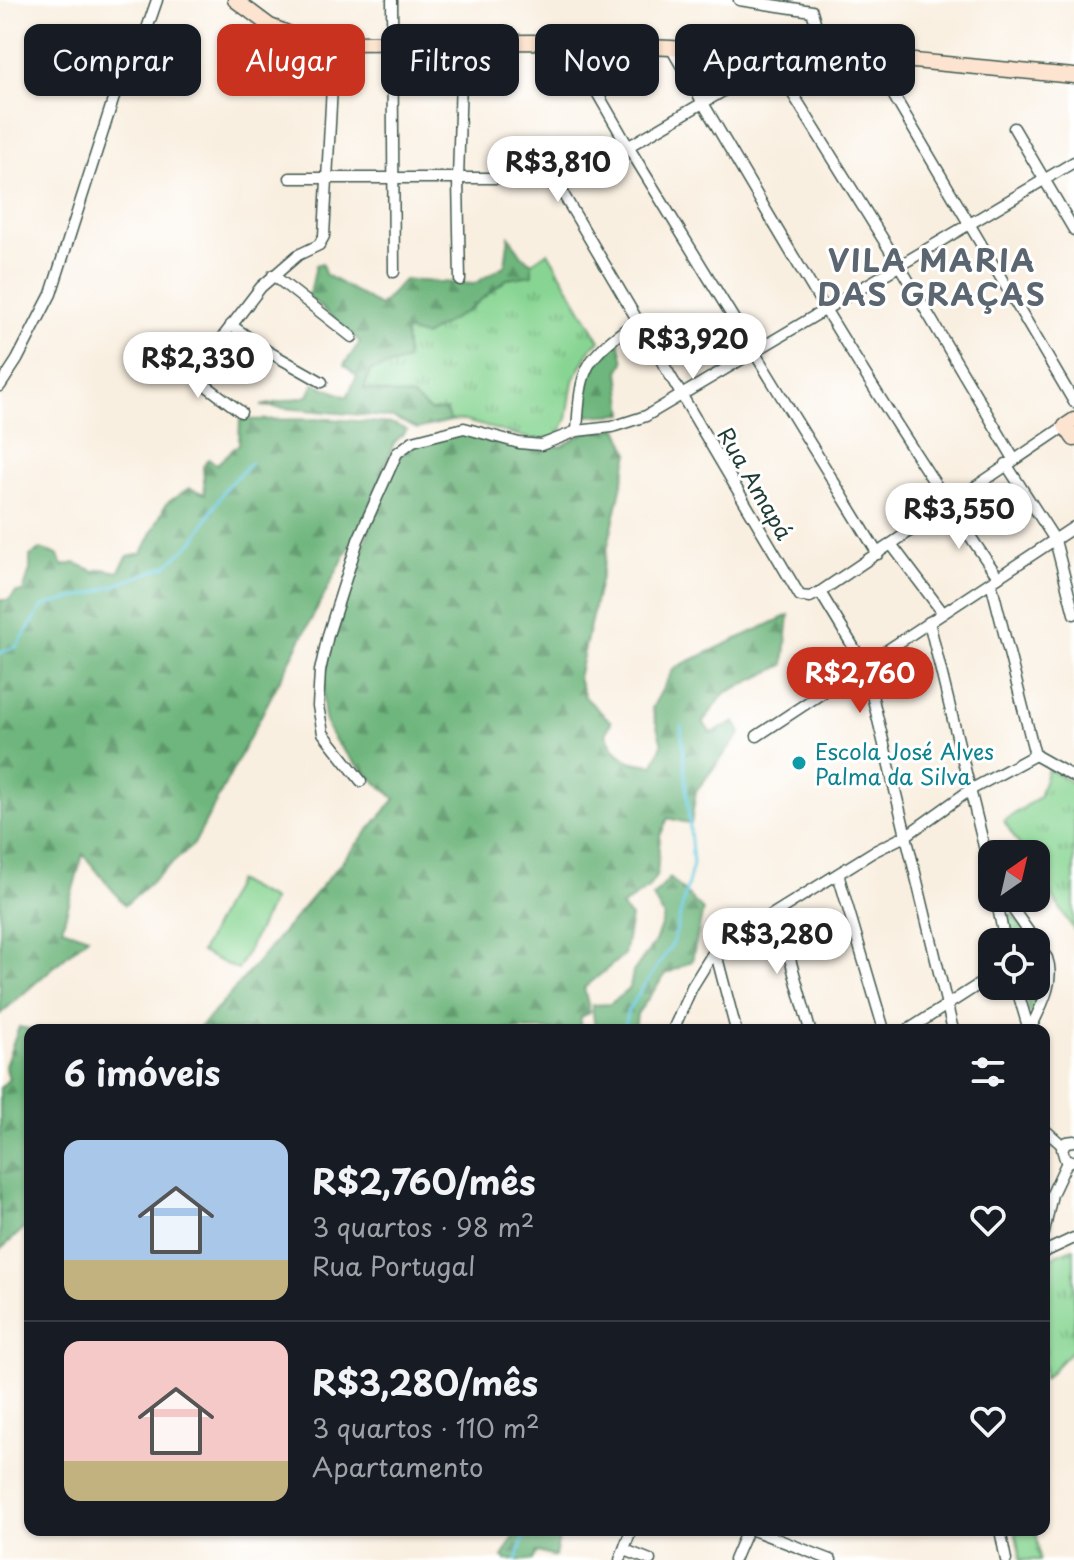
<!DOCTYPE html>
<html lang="pt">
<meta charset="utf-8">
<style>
:root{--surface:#171b24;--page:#242831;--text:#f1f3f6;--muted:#9ea1a6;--line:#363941;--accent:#c8321e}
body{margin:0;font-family:"Playpen Sans",sans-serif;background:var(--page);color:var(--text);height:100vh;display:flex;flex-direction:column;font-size:30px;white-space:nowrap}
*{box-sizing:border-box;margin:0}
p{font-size:26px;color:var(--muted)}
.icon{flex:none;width:44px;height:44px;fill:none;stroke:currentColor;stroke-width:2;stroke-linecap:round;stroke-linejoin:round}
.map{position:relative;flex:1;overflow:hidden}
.side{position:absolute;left:24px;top:1024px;width:1026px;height:512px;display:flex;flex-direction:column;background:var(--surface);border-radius:16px;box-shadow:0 2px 6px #0004}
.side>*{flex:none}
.hud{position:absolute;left:24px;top:24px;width:1026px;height:72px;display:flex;gap:16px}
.needle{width:52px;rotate:34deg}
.controls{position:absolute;left:978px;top:840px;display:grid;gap:16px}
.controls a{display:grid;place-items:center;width:72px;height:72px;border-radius:16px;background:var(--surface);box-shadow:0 2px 6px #0004;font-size:40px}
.price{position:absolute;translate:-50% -68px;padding:0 18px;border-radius:28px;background:#fff;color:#222;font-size:26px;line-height:52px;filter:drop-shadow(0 2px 4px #0008)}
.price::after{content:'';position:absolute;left:50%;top:48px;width:24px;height:18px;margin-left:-12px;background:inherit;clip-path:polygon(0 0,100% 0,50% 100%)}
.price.on{background:var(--accent);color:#fff}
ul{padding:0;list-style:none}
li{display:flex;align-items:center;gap:24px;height:200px;padding:0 40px}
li+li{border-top:2px solid var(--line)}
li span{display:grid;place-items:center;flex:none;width:224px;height:160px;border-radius:16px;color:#555}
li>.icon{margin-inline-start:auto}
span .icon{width:96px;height:96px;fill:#fffc;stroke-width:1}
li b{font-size:34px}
h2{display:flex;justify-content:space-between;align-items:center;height:96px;padding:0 40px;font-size:34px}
.chip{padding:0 28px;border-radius:16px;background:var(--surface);box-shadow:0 2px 6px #0004;font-size:28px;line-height:72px}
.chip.on{background:var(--accent);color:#fff}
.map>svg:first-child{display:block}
.grass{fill:url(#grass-tufts);stroke:#548964;stroke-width:2}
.forest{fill:url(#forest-firs);stroke:#467a58;stroke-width:2}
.pitch{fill:#88d593;stroke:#548964;stroke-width:2}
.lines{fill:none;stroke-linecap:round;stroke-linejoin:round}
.stream{stroke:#62c8df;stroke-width:3}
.street-casing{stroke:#40584e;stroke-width:13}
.secondary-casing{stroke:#40584e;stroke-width:17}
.street{stroke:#fff;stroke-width:10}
.secondary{stroke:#fde4d0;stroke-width:14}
.culture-dot{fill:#0f9aa8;stroke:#fff;stroke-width:3}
.labels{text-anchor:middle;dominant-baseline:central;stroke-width:6;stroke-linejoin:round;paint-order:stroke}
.street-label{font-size:22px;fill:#1f3d34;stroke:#fff}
.culture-label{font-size:22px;fill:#0d838f;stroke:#fff;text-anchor:start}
.district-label{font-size:30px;font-weight:bold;letter-spacing:2px;fill:#5b6671;stroke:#fff}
</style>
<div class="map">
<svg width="1074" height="1560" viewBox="0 0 1074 1560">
<defs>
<pattern id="grass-tufts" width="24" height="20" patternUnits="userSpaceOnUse" patternTransform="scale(2)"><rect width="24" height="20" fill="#88d593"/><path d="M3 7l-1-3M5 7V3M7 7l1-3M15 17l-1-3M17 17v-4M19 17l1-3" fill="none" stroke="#6fae79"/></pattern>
<pattern id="forest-firs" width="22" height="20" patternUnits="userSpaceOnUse" patternTransform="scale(2)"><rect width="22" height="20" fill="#6eb67d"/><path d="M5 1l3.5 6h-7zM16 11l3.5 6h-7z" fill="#5a9567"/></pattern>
</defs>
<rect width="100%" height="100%" fill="#fff"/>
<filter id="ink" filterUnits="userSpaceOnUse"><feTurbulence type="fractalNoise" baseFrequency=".0125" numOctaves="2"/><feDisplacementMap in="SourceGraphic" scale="16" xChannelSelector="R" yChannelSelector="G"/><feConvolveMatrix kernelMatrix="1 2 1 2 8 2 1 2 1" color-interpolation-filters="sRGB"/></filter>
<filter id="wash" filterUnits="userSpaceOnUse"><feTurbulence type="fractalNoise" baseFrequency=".006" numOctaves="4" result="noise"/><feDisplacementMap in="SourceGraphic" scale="32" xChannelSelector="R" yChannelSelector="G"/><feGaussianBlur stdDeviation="1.8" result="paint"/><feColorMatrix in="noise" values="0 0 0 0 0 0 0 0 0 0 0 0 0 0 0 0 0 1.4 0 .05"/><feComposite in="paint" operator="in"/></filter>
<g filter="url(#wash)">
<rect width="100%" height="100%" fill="#f9efe0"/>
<g class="grass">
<path d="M548 252 600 341 592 347 573 381 567 419 558 436 535 440 461 420 450 421 445 410 430 412 413 397 364 390 370 371 404 331 468 310 507 279 532 275V263Z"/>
<path d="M1048 769 1074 784V930L1036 871V854H1025L1004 821 1039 797Z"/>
<path d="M1012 914 1033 942H1013L1008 919Z"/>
<path d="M1036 947 1049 972 1032 1014 1029 1012 1023 986H1036Z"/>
<path d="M1074 1248V1348L1044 1379V1272C1049 1257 1059 1252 1074 1248Z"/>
<path d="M1015 1530H1036L1040 1560H1021Z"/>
</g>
<g class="forest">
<path d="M509 236 522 256 532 263V275L507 279 468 310 424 336 405 331 407 360 370 371 364 389 413 397 430 411 445 410 450 421 417 429 394 418 261 406 308 396 314 383 347 397 357 376 344 365 360 342 307 295 311 290 316 265 322 263 325 274 380 306 404 280 474 284 505 265Z"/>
<path d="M619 340 624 362 619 371 624 414 585 416C586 378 587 365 619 340Z"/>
<path d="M330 419 394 424 407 430 394 443 368 511 194 844 125 905 83 854 62 928 88 937 0 1014V600H9L16 592H23L30 570V556L41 549 58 555 62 566 75 563 94 571 103 569 118 572 128 556 142 553 166 504 189 488 205 494 203 467 208 459 217 464 239 444 240 420Z"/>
<path d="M618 428 629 453 578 678 585 697 611 722 606 734C617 759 628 763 654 765L662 744 652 708 674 668 789 615 784 665 725 693 703 722 711 733 735 722 741 733 696 791 691 824 668 818 660 836 657 875 648 888 621 907 631 917 624 955 584 988 590 1013 581 1017 580 1030H197L222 1004 395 799C375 780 339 753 328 728 305 676 374 519 395 465L403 453 416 444 460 429 535 449 562 446 586 432Z"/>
<path d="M670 878 703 910 692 961 666 974 637 1014 635 1030H595L592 1005 610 1004 630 988 633 972 655 942 664 917 653 897Z"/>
<path d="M19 1027 34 1030H30V1223L0 1250V1088L9 1079 5 1066Z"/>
<path d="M518 1530H552L559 1538 555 1557 537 1552 533 1560H506L502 1557Z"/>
</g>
<path class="pitch" d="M236 881 273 900 238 970 201 952Z"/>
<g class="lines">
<g class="stream">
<path d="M0 653 17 646 43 606 94 593 166 566 194 541 226 487 251 463"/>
<path d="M623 1030 628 1010 673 943 693 864 681 726"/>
<path d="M517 1560 526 1530"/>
</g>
</g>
</g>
<g filter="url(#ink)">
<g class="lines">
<g class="street-casing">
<g id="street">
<path d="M392 0 394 272"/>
<path d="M739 0 812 11 816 25 813 56"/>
<path d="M569 44 629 148 878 554"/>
<path d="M671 48C775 227 880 407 998 577"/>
<path d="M871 57 1074 402"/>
<path d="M773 62 899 265 1014 459"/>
<path d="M1014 128 1074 230"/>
<path d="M290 178H520L537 179 559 187 783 56"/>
<path d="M559 187 800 596 810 597 820 592 1065 426"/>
<path d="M273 275 352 337"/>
<path d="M460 280 458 180 462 42"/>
<path d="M231 325 269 352 322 382"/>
<path d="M0 386 17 360 51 294 114 97 140 49 157 0"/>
<path d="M241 412 204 384 198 373 199 368 261 287 298 255 319 245 324 236 332 86"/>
<path d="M577 431C581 366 583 360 637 321"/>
<path d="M1006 464 1055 540 1074 614"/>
<path d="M891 544 943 613"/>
<path d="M991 582 1035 755"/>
<path d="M820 592 865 666 953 1030"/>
<path d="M929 622 992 879"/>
<path d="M757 736 1074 527"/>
<path d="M1035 755 1074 777"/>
<path d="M361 781 323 733 318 706 320 671 328 635 358 540 397 453 413 441 464 428 519 443 541 445 577 431 612 427 646 416 1074 162"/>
<path d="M838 874 884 1030"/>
<path d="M996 898 1005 942"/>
<path d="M1005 898 1047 958C1056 982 1040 1008 1030 1030"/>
<path d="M777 913 810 1030"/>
<path d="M1016 986 1029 1030"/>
<path d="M673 1030 692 987 715 950"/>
<path d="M736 1030 715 950 873 852 907 835 970 790 1035 755"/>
<path d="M908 1030 992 976"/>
<path d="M1044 1129 1063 1146"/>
<path d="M1072 1161 1065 1159 1062 1149 1066 1142 1074 1141"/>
<path d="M1044 1233 1052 1194 1068 1160"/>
<path d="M1044 1252 1074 1238"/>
<path d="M753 1530 831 1560"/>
<path d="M1000 1530 1006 1560"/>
<path d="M625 1550 650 1560"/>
<path d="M620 1560 631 1530"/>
<path d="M734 1560 747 1530"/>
</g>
</g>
<g class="secondary-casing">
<g id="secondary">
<path d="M235 0 270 26 290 34 336 43 532 42 671 48 784 56 871 57 1074 76"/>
<path d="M1074 420 1065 426 1074 439"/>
</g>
</g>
<use href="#street" class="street"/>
<use href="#secondary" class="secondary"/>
</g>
</g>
<circle class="culture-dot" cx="799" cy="763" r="8"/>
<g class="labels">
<g class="street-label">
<text transform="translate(756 483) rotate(60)">Rua Amapá</text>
</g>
<g class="culture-label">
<text x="815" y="750">Escola José Alves<tspan x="815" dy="25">Palma da Silva</tspan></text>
</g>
<g class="district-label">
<text x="932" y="259">VILA MARIA<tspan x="932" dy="34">DAS GRAÇAS</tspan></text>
</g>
</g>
</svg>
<div class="controls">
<a><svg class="needle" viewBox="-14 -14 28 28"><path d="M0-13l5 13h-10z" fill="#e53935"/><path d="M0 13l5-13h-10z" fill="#9ea1a6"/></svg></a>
<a><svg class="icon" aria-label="locate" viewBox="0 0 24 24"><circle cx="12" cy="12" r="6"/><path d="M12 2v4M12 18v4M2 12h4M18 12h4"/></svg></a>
</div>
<b class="price" style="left:558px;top:204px">R$3,810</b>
<b class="price" style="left:693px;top:381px">R$3,920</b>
<b class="price" style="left:198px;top:400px">R$2,330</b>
<b class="price" style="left:959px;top:551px">R$3,550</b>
<b class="price on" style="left:860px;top:715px">R$2,760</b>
<b class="price" style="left:777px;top:976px">R$3,280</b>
<div class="hud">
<a class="chip">Comprar</a>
<a class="chip on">Alugar</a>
<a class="chip">Filtros</a>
<a class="chip">Novo</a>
<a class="chip">Apartamento</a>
</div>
<section class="side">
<h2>6 imóveis<svg class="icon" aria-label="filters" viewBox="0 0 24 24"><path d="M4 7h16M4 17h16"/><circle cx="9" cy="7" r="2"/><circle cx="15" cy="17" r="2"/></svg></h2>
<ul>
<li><span style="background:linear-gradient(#a9c7e8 75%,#c2b280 0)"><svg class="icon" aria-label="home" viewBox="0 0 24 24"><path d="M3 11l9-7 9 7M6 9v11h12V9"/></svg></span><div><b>R$2,760/mês</b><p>3 quartos · 98 m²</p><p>Rua Portugal</p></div><svg class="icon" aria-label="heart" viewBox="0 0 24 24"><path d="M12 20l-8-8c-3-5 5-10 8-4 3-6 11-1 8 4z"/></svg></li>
<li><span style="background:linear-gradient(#f6c9c9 75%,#c2b280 0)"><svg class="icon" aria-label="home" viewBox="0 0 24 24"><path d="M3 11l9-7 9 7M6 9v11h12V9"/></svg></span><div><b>R$3,280/mês</b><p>3 quartos · 110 m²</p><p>Apartamento</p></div><svg class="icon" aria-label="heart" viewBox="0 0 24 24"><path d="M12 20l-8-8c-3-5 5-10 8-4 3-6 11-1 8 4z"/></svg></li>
</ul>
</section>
</div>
